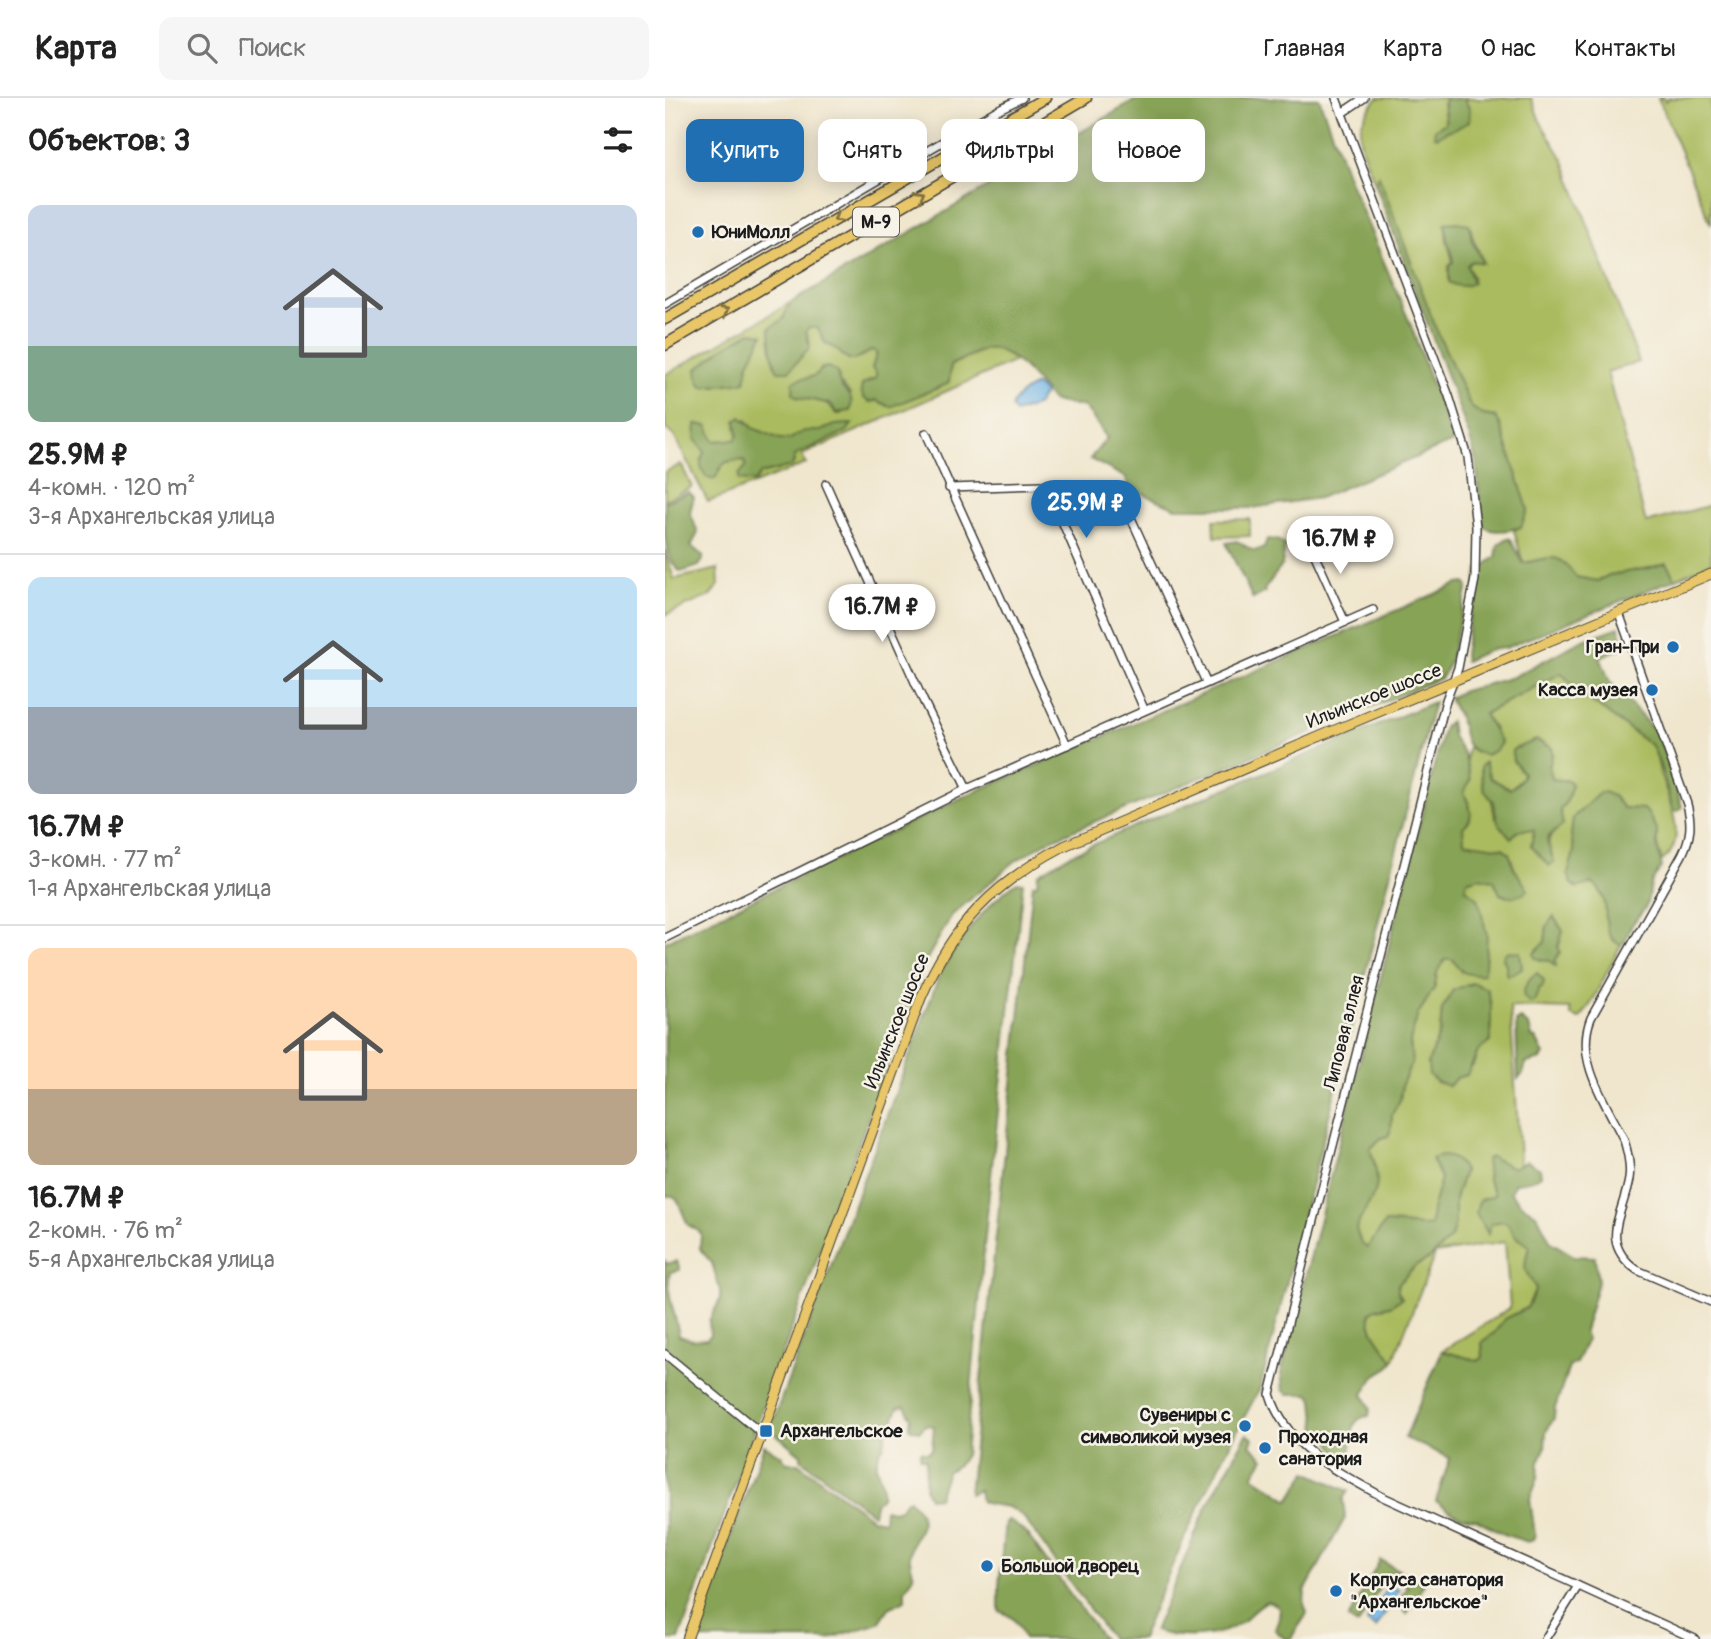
<!DOCTYPE html>
<html lang="ru">
<meta charset="utf-8">
<style>
:root{--surface:#fff;--page:#f6f6f6;--text:#222;--muted:#767676;--line:#e0e0e0;--accent:#1f6fb2}
body{margin:0;font-family:Pangolin,sans-serif;background:var(--page);color:var(--text);height:100vh;display:flex;flex-direction:column;font-size:26px;white-space:nowrap}
*{box-sizing:border-box;margin:0}
p{font-size:23px;color:var(--muted)}
.icon{flex:none;width:38px;height:38px;fill:none;stroke:currentColor;stroke-width:2;stroke-linecap:round;stroke-linejoin:round}
.map{position:relative;flex:1;overflow:hidden}
.details{display:flex;flex-direction:column;background:var(--surface);width:665px}
.details>*{flex:none}
.guide{position:absolute;left:21px;top:21px;width:665px;height:63px;display:flex;gap:14px}
.price{position:absolute;translate:-50% -60px;padding:0 16px;border-radius:24px;background:#fff;color:#222;font-size:23px;line-height:46px;filter:drop-shadow(0 2px 4px #0008)}
.price::after{content:'';position:absolute;left:50%;top:42px;width:21px;height:16px;margin-left:-10px;background:inherit;clip-path:polygon(0 0,100% 0,50% 100%)}
.price.selected{background:var(--accent);color:#fff}
ul{padding:0;list-style:none}
li{display:grid;align-content:center;gap:14px;height:371px;padding:0 28px}
li+li{border-top:2px solid var(--line)}
li span{display:grid;place-items:center;height:217px;border-radius:14px;color:#555}
li>.icon{margin-inline-start:auto}
span .icon{width:126px;height:126px;fill:#fffc;stroke-width:1}
li b{font-size:30px}
h2{display:flex;justify-content:space-between;align-items:center;height:84px;padding:0 28px;font-size:30px}
.tag{padding:0 24px;border-radius:14px;background:var(--surface);box-shadow:0 4px 18px #0003;font-size:24px;line-height:63px}
.tag.selected{background:var(--accent);color:#fff}
header{display:flex;align-items:center;gap:42px;box-sizing:border-box;height:98px;padding:0 35px;background:var(--surface);border-bottom:2px solid var(--line)}
header strong{font-size:33px}
nav{display:flex;gap:38px;margin-inline-start:auto;font-size:24px}
.search{width:490px;height:63px;background:var(--page);display:flex;align-items:center;gap:18px;box-sizing:border-box;padding:0 24px;border-radius:14px;color:var(--muted);font-size:26px}
main{display:flex;flex:1;min-height:0}
.map>svg:first-child{display:block}
.green{fill:#aabb5f;stroke:#636c3e;stroke-width:2;fill-rule:evenodd}
.forest{fill:#87a356;stroke:#526039;stroke-width:2}
.water{fill:#72b6e8;stroke:#476982;stroke-width:2}
.lines{fill:none;stroke-linecap:round;stroke-linejoin:round}
.minor-casing{stroke:#3c3a37;stroke-width:10}
.major-casing{stroke:#3c3a37;stroke-width:11}
.highway-casing{stroke:#3c3a37;stroke-width:13}
.minor{stroke:#fff;stroke-width:7}
.major{stroke:#e9c769;stroke-width:9}
.highway{stroke:#e9c769;stroke-width:10}
.oneway{stroke:#827242}
.poi-dot{fill:#1f6fb2;stroke:#f7f3e8;stroke-width:2.5}
.labels{text-anchor:middle;dominant-baseline:central;stroke-width:5;stroke-linejoin:round;paint-order:stroke}
.shield{fill:#f7f3e8;stroke:#5e5c59;stroke-width:2}
.shield-label{font-size:18px;font-weight:bold;fill:#1c1c1c}
.poi-label{font-size:19px;font-weight:bold;fill:#1c1c1c;stroke:#f7f3e8;text-anchor:start}
.street-label{font-size:19px;fill:#1c1c1c;stroke:#f7f3e8}
</style>
<header>
<strong>Карта</strong>
<div class="search"><svg class="icon" aria-label="search" viewBox="0 0 24 24"><circle cx="10" cy="10" r="6"/><path d="M15 15l6 6"/></svg>Поиск</div>
<nav><a>Главная</a><a>Карта</a><a>О нас</a><a>Контакты</a></nav>
</header>
<main>
<section class="details">
<h2>Объектов: 3<svg class="icon" aria-label="filters" viewBox="0 0 24 24"><path d="M4 7h16M4 17h16"/><circle cx="9" cy="7" r="2"/><circle cx="15" cy="17" r="2"/></svg></h2>
<ul>
<li><span style="background:linear-gradient(#c9d6e8 65%,#7fa58c 0)"><svg class="icon" aria-label="home" viewBox="0 0 24 24"><path d="M3 11l9-7 9 7M6 9v11h12V9"/></svg></span><div><b>25.9M ₽</b><p>4-комн. · 120 m²</p><p>3-я Архангельская улица</p></div></li>
<li><span style="background:linear-gradient(#bfe0f5 60%,#9aa5b1 0)"><svg class="icon" aria-label="home" viewBox="0 0 24 24"><path d="M3 11l9-7 9 7M6 9v11h12V9"/></svg></span><div><b>16.7M ₽</b><p>3-комн. · 77 m²</p><p>1-я Архангельская улица</p></div></li>
<li><span style="background:linear-gradient(#ffd9b3 65%,#b9a48a 0)"><svg class="icon" aria-label="home" viewBox="0 0 24 24"><path d="M3 11l9-7 9 7M6 9v11h12V9"/></svg></span><div><b>16.7M ₽</b><p>2-комн. · 76 m²</p><p>5-я Архангельская улица</p></div></li>
</ul>
</section>
<div class="map">
<svg width="1046" height="1541" viewBox="0 0 1046 1541">
<rect width="100%" height="100%" fill="#f7f3e8"/>
<filter id="ink" filterUnits="userSpaceOnUse"><feTurbulence type="fractalNoise" baseFrequency=".0143" numOctaves="2"/><feDisplacementMap in="SourceGraphic" scale="14" xChannelSelector="R" yChannelSelector="G"/><feConvolveMatrix kernelMatrix="1 2 1 2 8 2 1 2 1" color-interpolation-filters="sRGB"/></filter>
<filter id="wash" filterUnits="userSpaceOnUse"><feTurbulence type="fractalNoise" baseFrequency=".00686" numOctaves="4" result="noise"/><feDisplacementMap in="SourceGraphic" scale="28" xChannelSelector="R" yChannelSelector="G"/><feGaussianBlur stdDeviation="1.57" result="paint"/><feColorMatrix in="noise" values="0 0 0 0 0 0 0 0 0 0 0 0 0 0 0 0 0 1.4 0 .05"/><feComposite in="paint" operator="in"/></filter>
<g filter="url(#wash)">
<rect width="100%" height="100%" fill="#f0e6cd"/>
<g class="green">
<path d="M713 0H781L778 6 781 31 799 27 801 1 799 0H866L875 23 899 63 974 264 942 274 981 425 1046 407V465L1010 481 1001 465 985 470 944 477 933 483 910 479C891 452 889 460 858 465L849 432 856 429 831 319 818 317 806 309 771 231 714 79 710 85C696 49 683 32 713 0ZM806 131C807 144 816 153 817 165L807 163 802 167 807 178 788 164 782 142Z"/>
<path d="M993 0H999L1000 3 1005 0H1046V126Z"/>
<path d="M125 205 118 221 105 230 109 267 142 254 145 244 141 234 143 229 154 230C159 245 175 255 189 262L208 252 212 255 207 270 211 274V280L202 284 205 304 275 290 286 267 322 250 333 251 350 263 137 357 141 366 43 404 9 338 0 330V277ZM86 234 98 236 83 267 79 284 60 285 48 289 32 271 58 250ZM157 270 174 279V284L185 296 176 316H171C164 302 148 300 132 299L144 279 150 278ZM81 321 88 330 115 341H125L139 333H155L170 327 186 326 182 333 134 355 130 358 129 364 112 372 95 376 93 380 74 377 81 368 80 362C59 363 59 362 50 380L38 350 49 343 70 342 73 338 71 328Z"/>
<path d="M16 366 27 389 0 402V374Z"/>
<path d="M585 421V438L550 439 549 422Z"/>
<path d="M0 452 9 481 53 471 54 487 45 498 0 517Z"/>
<path d="M896 575 918 597 987 648C992 657 993 665 995 675 1003 701 1025 743 997 763L992 748V732L978 711 958 710 948 698 934 695 923 707 911 716 906 737 909 754 903 776 932 788C935 795 941 803 942 810 944 826 937 838 956 847L927 904 915 921 906 918 905 911 845 909 855 1060 854 1069 848 1070 839 1066 823 1071V1082L830 1098 815 1102C807 1120 816 1119 823 1134L826 1126 836 1123 842 1124 851 1139 864 1148C858 1169 860 1173 871 1191L862 1210 840 1221 829 1235 817 1244 818 1259 814 1263 777 1253 845 1210 840 1144 770 1156 728 1263C719 1247 702 1233 705 1215L711 1211 725 1208 737 1200 733 1194V1186L750 1168 764 1161 790 1125V1101L799 1073 776 1081 767 1112 766 1127C752 1131 736 1124 721 1125L702 1150 696 1146 691 1131 710 1066 705 1051 716 1040 723 1038 726 1031 727 1016 735 1002 737 986 747 965 745 943 753 916 770 889 772 874 780 861H788L796 874 822 837 806 797 800 791V783L814 779 829 782 835 796 842 799 856 796 860 791 849 770 844 755 837 750 799 745 798 729 805 709 799 695C807 677 798 667 803 649L812 655 829 630 819 616ZM871 642 888 656 883 665 887 681 904 683 902 703 895 711 897 727C879 742 882 743 889 764L869 732 864 730 854 732 830 720 820 665 825 680 845 691 857 680 858 675 848 663 851 649 862 647ZM889 819 898 833 890 863 875 862 869 855 880 844 882 828ZM808 885 818 889 826 906V943L813 953 808 968 786 983 763 965 775 934 777 911 803 886Z"/>
</g>
<g class="forest">
<path d="M474 0H654L686 87 745 225 788 344 654 400 587 410H511L465 390 460 379 425 361 442 340 420 309 387 303C375 287 343 245 321 251 311 254 296 262 286 267L284 284 280 287 225 309 211 302 205 304C197 301 195 295 197 287L211 280V274L207 270 212 255 208 252 189 262H183L170 250 160 245 153 230H143L141 234 145 249 124 273H113C108 266 105 239 105 230L118 221 125 205Z"/>
<path d="M799 0 805 12 804 23C794 32 784 29 773 39L769 38 770 31 780 25C782 16 777 9 780 1Z"/>
<path d="M714 78 771 231 806 309 818 317 831 319 835 326 863 411 856 429C844 433 826 436 817 427L811 363 805 340 710 85Z"/>
<path d="M792 124 804 126 807 143 818 165 807 163 802 167 808 185C801 189 791 189 784 184V168L788 164V158L782 142 780 125Z"/>
<path d="M86 234 98 236 83 267 80 284 37 289 33 281 32 271 58 250Z"/>
<path d="M163 269 172 274C173 278 173 282 175 286 181 298 190 296 185 313L171 315 166 306 132 299 128 295V284C135 278 142 282 149 278 155 275 155 270 163 269Z"/>
<path d="M76 319 88 330 115 341H125L139 333H155L170 327 187 326 182 333 134 355 130 358 127 368 95 376 90 384 74 382V377L81 368 79 362C59 363 59 362 50 381L41 379C36 370 33 363 40 354L30 341 31 326 43 328 49 343 70 342 73 338 71 323Z"/>
<path d="M24 394 29 399 25 414 33 435 26 448 38 458V462L34 468 16 474C7 467 2 454 2 443L0 440V404Z"/>
<path d="M842 440 846 441 858 465C889 460 891 452 911 479L933 483 944 477 985 470 1001 465 1010 481 840 550 824 552 800 563 799 556 813 472 831 459 833 447Z"/>
<path d="M602 441 612 442 620 447 617 467 599 492 600 494 588 501 561 445 572 443 589 453 599 450Z"/>
<path d="M800 485 803 489 784 566 776 580 383 743 349 764 287 817 259 866 14 1541H0V1163L2 1166 12 1163 15 1172 5 1174C0 1196 11 1215 14 1238L28 1242 42 1241 45 1237 44 1223 55 1202V1192L47 1165 35 1151C34 1134 43 1137 23 1127L12 1101 8 1098H0V844L302 697 793 486Z"/>
<path d="M954 529 960 549 935 559 945 584 986 629 991 631 1017 709 1013 713H1008C1003 694 996 665 987 648L918 597 896 575 819 616 836 645 831 652 821 657C797 651 801 641 795 622 792 614 787 608 784 600L795 594 848 579 916 543Z"/>
<path d="M769 604 595 1290C550 1371 511 1455 476 1541H446L359 1420C341 1403 337 1411 316 1404L314 1392 304 1396 368 786H372L373 776 403 758 468 729Z"/>
<path d="M785 623 787 638 800 658 805 682 799 695C805 708 811 720 798 729L799 744 838 750 844 755 849 770 863 792C853 798 846 801 835 796L829 782 814 779 801 783V791L813 800 822 837 820 868 818 876C798 877 798 876 787 861H780L772 874 770 889 753 916 745 943 747 965 737 986 735 1002 727 1016 726 1031 723 1038 716 1040 705 1051C721 1099 707 1091 691 1131L696 1145 702 1150 720 1125C735 1124 752 1131 766 1127L767 1112 776 1081 767 1061C780 1054 793 1060 799 1073L790 1101V1125L786 1140 764 1161 750 1168 733 1186V1194L737 1200 725 1208 711 1211 705 1215C702 1233 719 1247 728 1263L724 1269 711 1277 698 1296 705 1310 704 1318C680 1320 691 1346 683 1360H676L664 1342 652 1333 649 1302 644 1296H623L618 1292 616 1275 779 629Z"/>
<path d="M871 642 887 650C889 661 880 669 887 681L904 683 907 687 902 703 895 711 898 727 884 738 882 743 889 764 884 768 866 748 869 732H854L846 740C834 728 830 721 829 704 817 692 816 685 816 668L820 664 825 680 845 691C852 687 857 682 858 675L848 662 847 652Z"/>
<path d="M939 694 948 698 958 710 978 711 982 714 992 732V747L997 769 987 783 981 809 966 828 960 843 956 847C928 835 953 801 927 785L912 790 907 786 903 776 909 754 906 737 908 720 934 695Z"/>
<path d="M352 784 358 785 324 1096 300 1357 294 1366 282 1374 273 1399 264 1400 260 1392 261 1362 255 1359 256 1353 262 1355 267 1351 269 1328 260 1327 255 1333 244 1330 246 1319 240 1308 233 1309 226 1328 222 1330 219 1348 215 1352 211 1368 217 1385V1397L210 1406 208 1416 136 1361V1357L105 1331 276 873C296 840 320 806 352 784Z"/>
<path d="M888 819 898 833 893 848 895 854 890 863 891 868 888 867 885 863 870 860 869 855 880 844 882 828Z"/>
<path d="M844 853 855 854 857 870 843 878 841 876V866L838 861 839 856Z"/>
<path d="M872 875 879 882 878 888 874 891 869 904 864 905 858 897C859 889 864 879 872 875Z"/>
<path d="M808 885 822 891 826 906V943L813 953 802 977 791 980 784 988 772 984 764 977 763 965 775 934 777 911 788 892Z"/>
<path d="M856 921 864 928 867 939 872 942 879 957 876 961 861 965 858 976 853 981 851 924Z"/>
<path d="M826 1059 848 1070 862 1063 875 1071 876 1077C868 1083 861 1084 850 1085L845 1094 855 1105 872 1117 886 1144 909 1158 930 1159 933 1184 919 1233 922 1241 911 1265 904 1269 890 1310 889 1320 881 1334 880 1350 874 1364 873 1380 865 1401 870 1437 868 1442 863 1444 841 1437 811 1421 794 1418 771 1403 785 1360 740 1340 777 1253 814 1263 818 1259 817 1244 829 1235 840 1221 862 1210 871 1191C858 1169 858 1173 864 1148L851 1139 842 1125 836 1123 826 1126 823 1136C816 1120 806 1120 815 1102L830 1097 823 1082 821 1061Z"/>
<path d="M582 1336 588 1340 585 1347 599 1360 588 1378 624 1402 642 1374 683 1393 678 1401 680 1420 640 1493 639 1506 642 1515C638 1524 630 1531 626 1541H620L610 1532C615 1517 620 1508 602 1503 591 1509 586 1516 577 1524 554 1541 516 1541 489 1533L543 1406Z"/>
<path d="M99 1347 116 1357 122 1365H133L208 1421 219 1423 220 1411C230 1415 237 1412 241 1402H244C271 1426 247 1432 245 1456 244 1463 247 1471 249 1478L240 1492V1502L224 1510 214 1525 163 1541H29Z"/>
<path d="M344 1422 361 1435 438 1541H359C354 1526 349 1518 334 1513V1487L340 1424Z"/>
<path d="M715 1462 759 1486 742 1516 734 1507 737 1497 743 1489 723 1475 693 1527 683 1521Z"/>
</g>
<g class="water">
<path d="M371 287 380 296 376 299 373 307 350 315 346 309C350 299 361 291 371 287Z"/>
<path d="M724 1486 734 1492 711 1530 702 1524Z"/>
</g>
</g>
<g filter="url(#ink)">
<g class="lines">
<g class="minor-casing">
<g id="minor">
<path d="M671 0 784 298 803 359 811 429 810 481 793 570 781 602 605 1296C621 1350 673 1374 718 1399L1030 1541"/>
<path d="M677 15 699 0"/>
<path d="M0 206 332 12 357 0"/>
<path d="M261 335 402 647"/>
<path d="M161 386 258 602 302 691"/>
<path d="M284 390 378 387 382 389 479 611"/>
<path d="M467 422 541 584"/>
<path d="M644 444 680 524"/>
<path d="M954 515 1022 706C1027 726 1026 739 1017 757L926 920C909 962 941 1005 959 1042 963 1055 966 1068 964 1081 958 1118 933 1144 972 1172L1046 1204"/>
<path d="M0 840 302 691 708 512"/>
<path d="M0 1256 96 1335"/>
<path d="M880 1541 913 1488"/>
</g>
</g>
<g class="major-casing">
<path id="major" d="M22 1541 256 900C288 826 329 785 399 748L658 637 1046 476"/>
</g>
<g class="highway-casing">
<g id="highway">
<path d="M0 221 380 0"/>
<path d="M0 247 421 0"/>
</g>
</g>
<use href="#minor" class="minor"/>
<use href="#major" class="major"/>
<use href="#highway" class="highway"/>
</g>
<defs><path id="oneway-chevron" d="M-2-3.5L2.5 0L-2 3.5" fill="none" stroke-width="1.6" stroke-linecap="round" stroke-linejoin="round" transform="scale(1.75)"/></defs>
<g class="oneway">
<use href="#oneway-chevron" transform="translate(255 97) rotate(-30)"/>
<use href="#oneway-chevron" transform="translate(173 120) rotate(150)"/>
<use href="#oneway-chevron" transform="translate(59 213) rotate(-30)"/>
</g>
</g>
<g class="poi-dot">
<circle cx="33" cy="134" r="7"/>
<circle cx="1008" cy="549" r="7"/>
<circle cx="987" cy="592" r="7"/>
<circle cx="580" cy="1328" r="7"/>
<rect x="94" y="1326" width="14" height="14" rx="3.5"/>
<circle cx="600" cy="1350" r="7"/>
<circle cx="322" cy="1468" r="7"/>
<circle cx="671" cy="1493" r="7"/>
</g>
<g class="labels">
<rect class="shield" x="188" y="109.5" width="46" height="29" rx="5"/>
<g class="shield-label">
<text x="211" y="124">М-9</text>
</g>
<g class="poi-label">
<text x="47" y="134">ЮниМолл</text>
<text x="994" y="549" text-anchor="end">Гран-При</text>
<text x="973" y="592" text-anchor="end">Касса музея</text>
<text x="566" y="1317" text-anchor="end">Сувениры с<tspan x="566" dy="22">символикой музея</tspan></text>
<text x="115" y="1333">Архангельское</text>
<text x="614" y="1339">Проходная<tspan x="614" dy="22">санатория</tspan></text>
<text x="336" y="1468">Большой дворец</text>
<text x="685" y="1482">Корпуса санатория<tspan x="685" dy="22">"Архангельское"</tspan></text>
</g>
<g class="street-label">
<text transform="translate(709 598) rotate(-22)">Ильинское шоссе</text>
<text transform="translate(232 923) rotate(-68)">Ильинское шоссе</text>
<text transform="translate(679 935) rotate(-76)">Липовая аллея</text>
</g>
</g>
</svg>
<b class="price selected" style="left:421px;top:442px">25.9M ₽</b>
<b class="price" style="left:675px;top:478px">16.7M ₽</b>
<b class="price" style="left:217px;top:546px">16.7M ₽</b>
<div class="guide">
<a class="tag selected">Купить</a>
<a class="tag">Снять</a>
<a class="tag">Фильтры</a>
<a class="tag">Новое</a>
</div>
</div>
</main>
